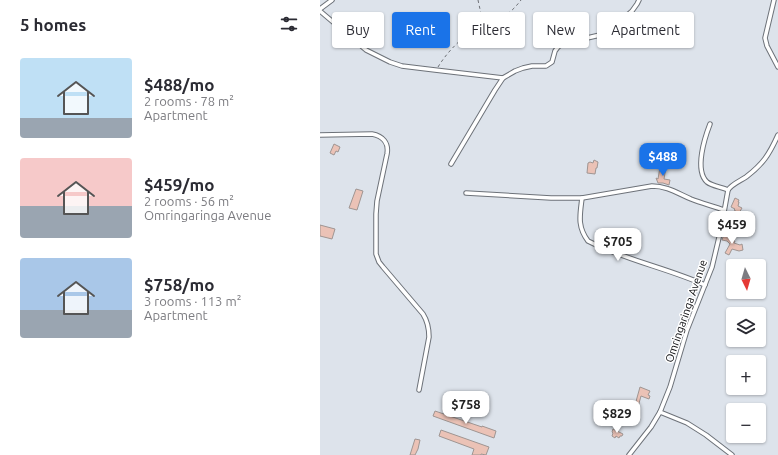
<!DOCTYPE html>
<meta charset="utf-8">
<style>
:root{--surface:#fff;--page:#f7f7f7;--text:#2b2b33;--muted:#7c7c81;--accent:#1a73e8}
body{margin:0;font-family:Ubuntu,sans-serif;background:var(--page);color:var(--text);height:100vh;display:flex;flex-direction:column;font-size:15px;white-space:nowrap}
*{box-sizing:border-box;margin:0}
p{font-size:13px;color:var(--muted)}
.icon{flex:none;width:22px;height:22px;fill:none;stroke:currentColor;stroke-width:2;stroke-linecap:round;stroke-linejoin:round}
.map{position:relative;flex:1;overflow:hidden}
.drawer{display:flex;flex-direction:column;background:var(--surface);width:320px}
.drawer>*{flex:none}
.top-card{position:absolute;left:12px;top:12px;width:380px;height:36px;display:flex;gap:8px}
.needle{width:26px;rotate:175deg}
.controls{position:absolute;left:406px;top:259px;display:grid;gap:8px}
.controls a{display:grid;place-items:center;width:40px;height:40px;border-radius:4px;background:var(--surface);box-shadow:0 1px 3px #0004;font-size:20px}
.price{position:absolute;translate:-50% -34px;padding:0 9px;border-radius:8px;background:#fff;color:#222;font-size:13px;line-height:26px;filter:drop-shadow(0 1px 2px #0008)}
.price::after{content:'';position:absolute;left:50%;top:24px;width:12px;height:9px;margin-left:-6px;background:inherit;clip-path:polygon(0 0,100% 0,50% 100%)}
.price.current{background:var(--accent);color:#fff}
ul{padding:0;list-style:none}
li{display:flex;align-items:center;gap:12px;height:100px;padding:0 20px}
li span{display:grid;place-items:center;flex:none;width:112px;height:80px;border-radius:4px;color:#555}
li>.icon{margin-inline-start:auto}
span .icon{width:48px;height:48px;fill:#fffc;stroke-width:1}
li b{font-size:17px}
h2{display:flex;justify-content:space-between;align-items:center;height:48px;padding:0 20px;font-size:17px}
.chip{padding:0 14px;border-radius:4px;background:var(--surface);box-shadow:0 1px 3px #0004;font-size:14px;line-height:36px}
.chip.current{background:var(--accent);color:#fff}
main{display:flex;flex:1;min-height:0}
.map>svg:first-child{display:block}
.building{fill:#ebc2b6;stroke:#9f9592}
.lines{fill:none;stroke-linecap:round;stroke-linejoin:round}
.minor-casing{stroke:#6d7279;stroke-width:5.5}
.path{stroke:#6c6f74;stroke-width:1;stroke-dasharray:3 3;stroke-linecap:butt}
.minor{stroke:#fff;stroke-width:3.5}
.labels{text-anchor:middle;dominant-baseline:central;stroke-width:3;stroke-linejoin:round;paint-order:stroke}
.street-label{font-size:11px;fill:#0c0d10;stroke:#fff}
</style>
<main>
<section class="drawer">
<h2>5 homes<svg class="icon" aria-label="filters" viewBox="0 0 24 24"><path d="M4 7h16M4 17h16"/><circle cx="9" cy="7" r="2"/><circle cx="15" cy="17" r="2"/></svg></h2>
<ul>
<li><span style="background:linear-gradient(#bfe0f5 75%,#9aa5b1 0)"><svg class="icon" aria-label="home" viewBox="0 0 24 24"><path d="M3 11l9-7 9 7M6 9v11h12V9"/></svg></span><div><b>$488/mo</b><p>2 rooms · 78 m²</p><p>Apartment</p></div></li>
<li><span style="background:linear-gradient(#f6c9c9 60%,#9aa5b1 0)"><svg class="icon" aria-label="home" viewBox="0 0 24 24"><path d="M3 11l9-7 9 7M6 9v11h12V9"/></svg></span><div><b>$459/mo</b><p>2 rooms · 56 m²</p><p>Omringaringa Avenue</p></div></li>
<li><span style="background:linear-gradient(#a9c7e8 65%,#9aa5b1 0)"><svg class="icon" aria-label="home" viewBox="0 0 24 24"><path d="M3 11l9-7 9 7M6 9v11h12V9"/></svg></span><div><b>$758/mo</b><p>3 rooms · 113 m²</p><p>Apartment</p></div></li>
</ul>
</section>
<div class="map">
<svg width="458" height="455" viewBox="0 0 458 455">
<rect width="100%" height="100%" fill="#dde3eb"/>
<g class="building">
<path d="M14 144 20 147 18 152 16 151 14 155 10 153Z"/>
<path d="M274 160 278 162 277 168H276L275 174 267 173 268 163 270 162 273 163Z"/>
<path d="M340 167H346L344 179 350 180 349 185 343 183H338L336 178 338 179Z"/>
<path d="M36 189 43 191 37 210 29 208Z"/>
<path d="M415 198 419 200 418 202H419L418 206 422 208 419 213 414 210 415 209 411 207Z"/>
<path d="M0 225 15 229 12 239 0 236Z"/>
<path d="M404 234 408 235V238L415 241 414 243 420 245 422 244 423 250 419 251 412 249 409 255 405 253 410 244 407 241 402 240Z"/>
<path d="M320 387 330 391 328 395 330 396 329 399 321 396 318 407 315 405Z"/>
<path d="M144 396 156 400V409H153L152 404 142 401Z"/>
<path d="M115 411 162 427V426L176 431 174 438 113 416Z"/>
<path d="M293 429 303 434 302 436H300L299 438 296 436 295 438 292 436 293 433 292 432Z"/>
<path d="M121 430 169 447 166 455 161 454V455H152L154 449 119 436Z"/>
<path d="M95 439 100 440 98 449 95 455H90Z"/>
</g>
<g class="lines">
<g class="minor-casing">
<g id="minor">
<path d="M454 0 445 38 447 46 458 67"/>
<path d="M0 9 12 0"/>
<path d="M0 11 46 50 70 62 82 66 115 70 183 78"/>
<path d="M390 124C385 137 374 170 387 182 392 186 401 187 408 190"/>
<path d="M0 135 52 134C63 136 69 143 67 154L57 201 56 214V254L59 262 63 267 103 314C108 322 109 328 109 337L99 390"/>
<path d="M131 164 175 90 183 78 195 71 203 68 212 66H226L232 62 235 51 238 47 242 44 284 34 295 26 312 11 317 4 319 0"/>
<path d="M146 193 231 198H262L332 186C347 186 357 193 371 199 381 203 393 206 404 210"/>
<path d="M262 198C260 215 257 226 268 241 305 260 347 268 385 285"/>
<path d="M340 412 367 423 386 435 412 455"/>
<path d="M309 455 331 427 340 412 350 387 367 330 392 267 401 229 408 190C412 184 420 181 426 177 443 164 449 155 458 135"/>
</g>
</g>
<g class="path">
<path d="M158 0 163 23"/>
<path d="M118 67C126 54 134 46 145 36 148 33 152 29 157 26 163 23 171 22 177 20 187 16 195 8 201 0"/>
</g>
<use href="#minor" class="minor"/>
</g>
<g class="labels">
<g class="street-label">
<text transform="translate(366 311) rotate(-71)">Omringaringa Avenue</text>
</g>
</g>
</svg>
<div class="controls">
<a><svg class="needle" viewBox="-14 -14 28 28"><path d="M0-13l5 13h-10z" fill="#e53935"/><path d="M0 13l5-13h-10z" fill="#7c7c81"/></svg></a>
<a><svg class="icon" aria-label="layers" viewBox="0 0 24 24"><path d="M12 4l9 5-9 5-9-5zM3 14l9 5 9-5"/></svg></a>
<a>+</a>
<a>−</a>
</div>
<b class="price current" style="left:343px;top:177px">$488</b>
<b class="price" style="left:412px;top:245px">$459</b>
<b class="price" style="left:298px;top:262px">$705</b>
<b class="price" style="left:146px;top:425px">$758</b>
<b class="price" style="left:297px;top:434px">$829</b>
<div class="top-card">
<a class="chip">Buy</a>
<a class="chip current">Rent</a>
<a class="chip">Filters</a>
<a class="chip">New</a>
<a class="chip">Apartment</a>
</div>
</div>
</main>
